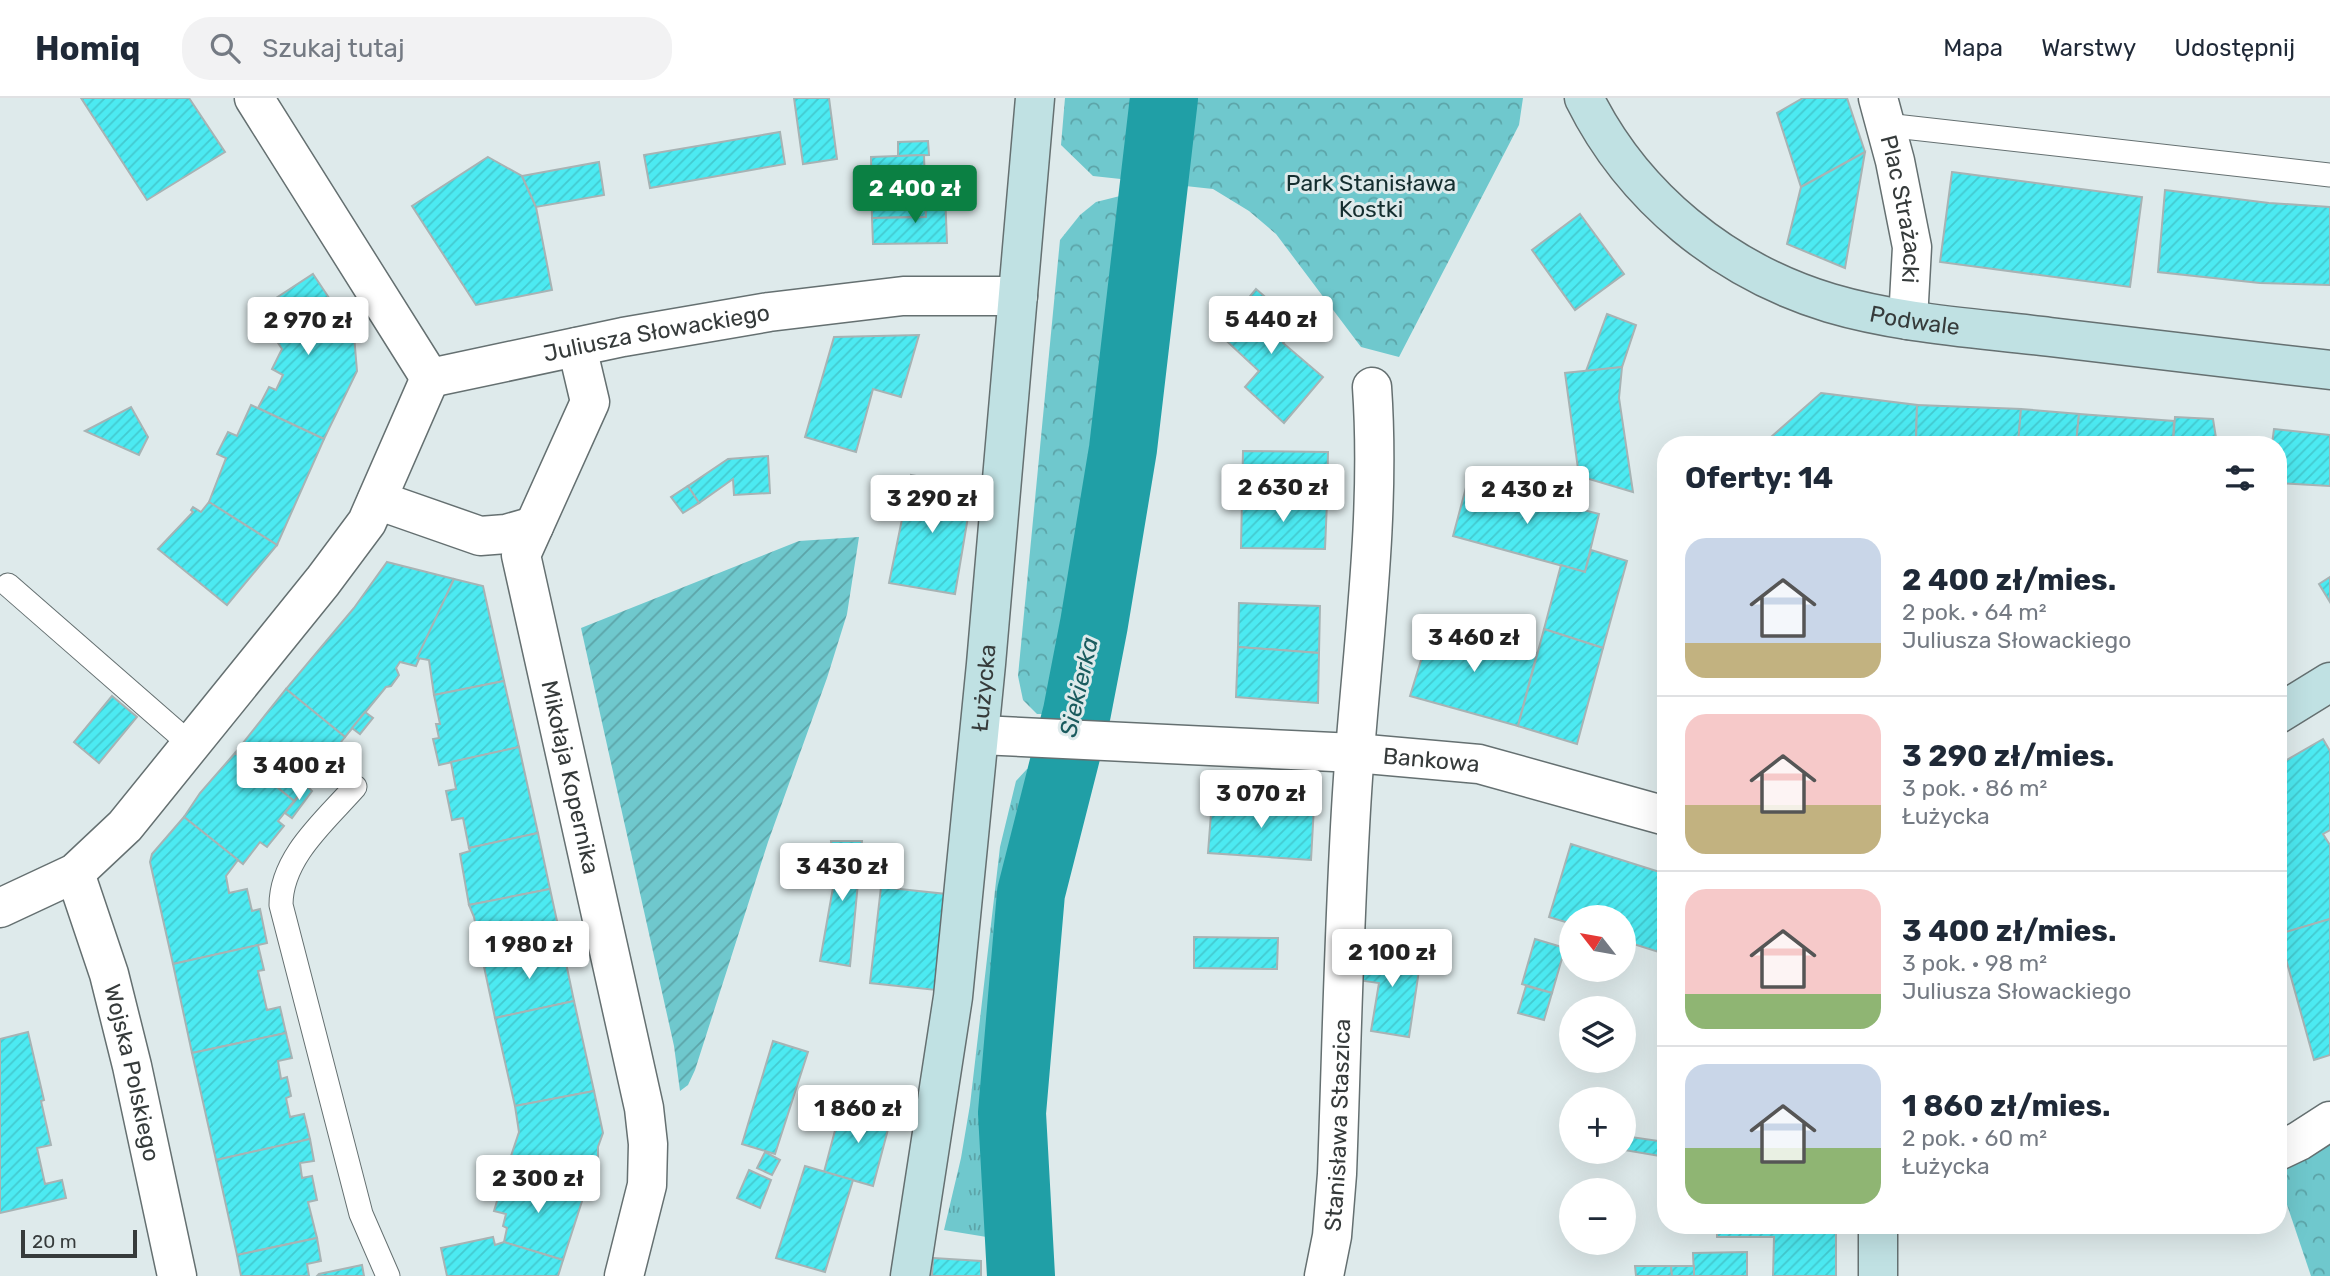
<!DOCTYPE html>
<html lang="pl">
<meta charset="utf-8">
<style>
:root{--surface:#fff;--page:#f2f2f3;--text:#1f2937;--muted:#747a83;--line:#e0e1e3;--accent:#0b8043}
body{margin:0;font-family:Rubik,sans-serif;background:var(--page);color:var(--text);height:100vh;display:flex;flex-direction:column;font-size:26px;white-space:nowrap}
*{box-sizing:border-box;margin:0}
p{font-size:23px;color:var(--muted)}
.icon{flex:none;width:38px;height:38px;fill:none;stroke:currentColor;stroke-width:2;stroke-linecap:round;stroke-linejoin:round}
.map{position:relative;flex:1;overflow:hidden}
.sheet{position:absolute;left:1657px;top:338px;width:630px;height:798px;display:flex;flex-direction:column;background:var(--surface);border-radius:28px;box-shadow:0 7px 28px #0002}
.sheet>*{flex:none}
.needle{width:46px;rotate:301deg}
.tools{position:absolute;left:1559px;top:807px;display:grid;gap:14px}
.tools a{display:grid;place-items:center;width:77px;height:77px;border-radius:50%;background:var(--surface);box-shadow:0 7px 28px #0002;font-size:35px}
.scale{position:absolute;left:21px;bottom:18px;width:116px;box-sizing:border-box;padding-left:7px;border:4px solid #363b3b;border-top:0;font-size:19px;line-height:24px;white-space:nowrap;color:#363b3b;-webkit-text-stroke:5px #deeaeb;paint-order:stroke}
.price{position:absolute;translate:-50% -60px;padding:0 16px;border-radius:7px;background:#fff;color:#222;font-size:23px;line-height:46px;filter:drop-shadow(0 2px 4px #0008)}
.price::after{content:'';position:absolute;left:50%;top:42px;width:21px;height:16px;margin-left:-10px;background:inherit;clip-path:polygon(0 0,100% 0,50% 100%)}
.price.selected{background:var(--accent);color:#fff}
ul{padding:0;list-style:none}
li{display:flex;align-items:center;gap:21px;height:175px;padding:0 28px}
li+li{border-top:2px solid var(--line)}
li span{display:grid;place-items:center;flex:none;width:196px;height:140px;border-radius:21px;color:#555}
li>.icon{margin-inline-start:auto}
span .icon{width:84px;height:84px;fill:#fffc;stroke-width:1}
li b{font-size:30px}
h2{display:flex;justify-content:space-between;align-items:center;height:84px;padding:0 28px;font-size:30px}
header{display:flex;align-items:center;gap:42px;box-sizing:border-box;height:98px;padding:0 35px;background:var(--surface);border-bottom:2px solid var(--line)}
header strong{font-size:33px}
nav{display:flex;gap:38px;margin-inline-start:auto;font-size:24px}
.search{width:490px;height:63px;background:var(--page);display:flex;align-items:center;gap:18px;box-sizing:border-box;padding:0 24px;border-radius:28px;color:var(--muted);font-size:26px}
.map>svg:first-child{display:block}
.grass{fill:url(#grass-tufts)}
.forest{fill:url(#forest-crowns)}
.garden{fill:url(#garden-furrows)}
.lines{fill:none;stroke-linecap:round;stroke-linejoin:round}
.river{stroke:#209fa6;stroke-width:68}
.building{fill:url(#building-hatch);stroke:#a7b3b4;stroke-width:2}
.lane-casing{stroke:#657071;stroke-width:25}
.street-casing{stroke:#657071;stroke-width:41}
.secondary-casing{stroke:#657071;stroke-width:41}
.lane{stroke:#fff;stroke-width:23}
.street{stroke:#fff;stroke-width:38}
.secondary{stroke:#c0e1e3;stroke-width:38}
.labels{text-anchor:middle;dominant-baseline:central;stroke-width:6;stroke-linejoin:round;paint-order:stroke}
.park-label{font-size:23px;fill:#142e2f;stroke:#deeaeb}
.street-label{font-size:23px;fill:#363b3b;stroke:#deeaeb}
.water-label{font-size:24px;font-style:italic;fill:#1a5b5e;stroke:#deeaeb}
</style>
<header>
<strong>Homiq</strong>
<div class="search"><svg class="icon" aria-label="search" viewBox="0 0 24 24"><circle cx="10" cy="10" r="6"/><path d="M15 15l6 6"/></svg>Szukaj tutaj</div>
<nav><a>Mapa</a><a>Warstwy</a><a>Udostępnij</a></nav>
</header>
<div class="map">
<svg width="2330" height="1178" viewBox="0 0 2330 1178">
<defs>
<pattern id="grass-tufts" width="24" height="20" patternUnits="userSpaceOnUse" patternTransform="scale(1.75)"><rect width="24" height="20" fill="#6fc8cd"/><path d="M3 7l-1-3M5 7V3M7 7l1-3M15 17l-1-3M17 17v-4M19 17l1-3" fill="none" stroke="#5ca4a8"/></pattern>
<pattern id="forest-crowns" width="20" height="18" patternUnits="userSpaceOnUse" patternTransform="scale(1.75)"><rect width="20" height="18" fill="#6fc8cd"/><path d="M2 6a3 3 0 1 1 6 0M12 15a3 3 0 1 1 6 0" fill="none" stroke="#5ca4a8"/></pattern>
<pattern id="garden-furrows" width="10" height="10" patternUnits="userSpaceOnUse" patternTransform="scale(1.75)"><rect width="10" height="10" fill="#6fc8cd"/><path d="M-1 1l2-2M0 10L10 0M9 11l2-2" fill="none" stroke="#5ca4a8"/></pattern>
<pattern id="building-hatch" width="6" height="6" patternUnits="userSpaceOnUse" patternTransform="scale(1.75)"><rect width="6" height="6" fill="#4ceaf2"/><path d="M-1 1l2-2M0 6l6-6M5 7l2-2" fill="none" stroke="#43cad0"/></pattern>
</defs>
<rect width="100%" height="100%" fill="#deeaeb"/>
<path class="grass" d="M1027 671H1044L1021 788 1002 953 1001 1038 1011 1143 944 1132 961 1060 970 1007 1000 749 1016 683Z"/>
<g class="forest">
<path d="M1065 0H1523L1519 27 1399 259 1361 249 1276 136 1249 113 1213 91 1093 78 1061 47Z"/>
<path d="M1124 97 1053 616H1037L1023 602 1018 578 1060 142 1080 117 1096 104Z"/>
<path d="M2330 1037V1178H2311L2279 1083 2278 1070Z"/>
</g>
<path class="garden" d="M859 439 847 516 827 580 768 744 695 972 688 987 680 993 674 948 581 530 799 443Z"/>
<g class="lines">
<path class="river" d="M1021 1178 1012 1015 1031 795 1077 614 1094 526 1123 351 1164 0"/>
</g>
<g class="building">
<path d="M81 0H189L225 54 147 102Z"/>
<path d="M794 0H829L837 61 803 66Z"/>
<path d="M1803 0H1847L1865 54 1801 89 1777 15Z"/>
<path d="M780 34 785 66 650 90 644 57Z"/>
<path d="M928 43 929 57 898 58V44Z"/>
<path d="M1865 54 1845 170 1787 146 1801 89Z"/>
<path d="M924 57 926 119 872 120 871 59Z"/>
<path d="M488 59 522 78 536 109 552 192 476 207 412 108Z"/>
<path d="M599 64 604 97 536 109 522 78Z"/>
<path d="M1952 74 2142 99 2130 189 1940 164Z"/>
<path d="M2165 92 2269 105 2330 109V187L2260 185 2158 174Z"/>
<path d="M925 94H945L947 145 873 146 872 120 926 119Z"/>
<path d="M1580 116 1624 176 1575 212 1532 152Z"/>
<path d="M313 176 354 237 357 273 324 341 258 310 269 289 276 292 283 277 272 271 282 251 269 231 262 235 250 217Z"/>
<path d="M1256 191 1298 227 1283 245 1323 279 1284 325 1245 289 1259 273 1219 236Z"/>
<path d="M1607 216 1636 227 1622 269 1586 273Z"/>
<path d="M919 237 901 299 873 291 856 354 805 339 834 239Z"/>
<path d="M1622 269 1619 300 1633 394 1579 378 1565 275Z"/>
<path d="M1821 295 1917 307 1916 344H1801L1763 346Z"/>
<path d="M251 307 324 341 277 447 209 404 226 360 217 356 228 334 237 338Z"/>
<path d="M1917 307 2021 311 2018 346H1941L1916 344Z"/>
<path d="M131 309 148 339 139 357 85 333Z"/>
<path d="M2021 311 2079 316 2076 346H2018Z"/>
<path d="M2079 316 2174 323 2173 346H2076Z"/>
<path d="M2175 319 2213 321 2217 346H2173Z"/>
<path d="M2274 331 2330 337V388L2278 385V346H2272Z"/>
<path d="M1243 353 1328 354 1327 404 1242 400Z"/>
<path d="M768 358 770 395 734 397 733 381 699 405 688 388 728 361Z"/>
<path d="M911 377 973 389 955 496 889 485Z"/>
<path d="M1468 382 1599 416 1585 474 1453 438Z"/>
<path d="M688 388 699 405 683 415 671 399Z"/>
<path d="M1242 400 1327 404 1325 451 1241 450Z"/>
<path d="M209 404 277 447 227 507 158 451 193 414 191 412 193 409 201 414Z"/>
<path d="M1591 452 1627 463 1603 550 1544 531 1561 467 1585 474Z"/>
<path d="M387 464 454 481 416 568 400 564 396 570 399 577 391 588 386 589 345 639 286 591 354 510Z"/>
<path d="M2330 479V504L2319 486Z"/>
<path d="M454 481 483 488 504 583 434 597 429 562 417 560Z"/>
<path d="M1239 505 1320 508 1319 555 1238 549Z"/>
<path d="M1433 523 1537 555 1518 628 1410 598Z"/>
<path d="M1544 531 1603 550 1577 646 1518 628Z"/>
<path d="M1238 549 1319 555 1318 605 1236 599Z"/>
<path d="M504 583 519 649 439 667 433 641 439 640 436 626H440L434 597Z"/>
<path d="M286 591 345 639 329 659 335 664 318 686 312 681 294 703 235 655Z"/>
<path d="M112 598 137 619 99 665 74 644Z"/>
<path d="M365 614 373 620 360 636 352 630Z"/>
<path d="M2323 641 2330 653V732L2323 736 2330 747V821L2279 836 2278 758 2283 756 2278 749V667Z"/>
<path d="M519 649 538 735 469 750 463 720 452 722 446 693 456 691 451 664Z"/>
<path d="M235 655 294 703 278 723 284 728 267 749 260 744 243 766 184 719 200 695Z"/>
<path d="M307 688 312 693 292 720 285 715Z"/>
<path d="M1212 702 1314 708 1311 762 1208 755Z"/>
<path d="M184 719 238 762 226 778 229 795 247 791 252 813 260 811 267 845 173 866 150 764 152 756Z"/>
<path d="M538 735 550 791 469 807 460 756 470 753 469 750Z"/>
<path d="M831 743H862L850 868 820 863 834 784Z"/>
<path d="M1571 746 1666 776V842L1662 855 1624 843V819H1572V826L1549 819Z"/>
<path d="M881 789 946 796 936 892 870 885Z"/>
<path d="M550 791 562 846 483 864 474 819 469 807Z"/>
<path d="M2330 821V957L2314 962 2279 836Z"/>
<path d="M1194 839 1278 840 1277 871 1194 870Z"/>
<path d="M1535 841 1565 850 1552 895 1522 886Z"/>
<path d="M562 846 574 903 495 920 483 864Z"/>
<path d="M258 847 264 872 258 873 267 912 280 909 286 935 192 955 173 866Z"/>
<path d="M1362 852 1421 859 1409 939 1371 933 1379 885 1357 882Z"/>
<path d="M1526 888 1552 895 1544 922 1518 915Z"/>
<path d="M574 903 594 993 515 1008 495 920Z"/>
<path d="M28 934 44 1002 41 1003 51 1047 37 1050 45 1086 62 1082 66 1100 0 1115V941Z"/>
<path d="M286 935 292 960 278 963 281 981 287 979 291 998 286 1000 290 1019 304 1016 310 1041 216 1062 192 955Z"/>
<path d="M773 943 808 954 775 1056 742 1046Z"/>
<path d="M594 993 603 1035 598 1049V1063L591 1074 584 1097 506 1073 519 1034 515 1008Z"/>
<path d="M842 1006 891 1020 873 1088 824 1074Z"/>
<path d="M1624 1038 1666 1044V1059L1624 1052Z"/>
<path d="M310 1041 314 1063 300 1065 302 1080 312 1078 317 1102 308 1104 317 1140 237 1157 216 1062Z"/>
<path d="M765 1054 780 1062 772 1077 757 1070Z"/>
<path d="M805 1068 853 1082 825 1174 776 1160Z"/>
<path d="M749 1072 771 1082 760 1110 737 1100Z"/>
<path d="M506 1073 584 1097 563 1162 504 1144 507 1130 503 1128 506 1116 494 1113Z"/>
<path d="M1717 1127H1836V1178H1773L1774 1139H1717Z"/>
<path d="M493 1139 495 1147 504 1144 563 1162 558 1178H447L441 1150Z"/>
<path d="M317 1140 321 1163 307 1166 309 1178H241L237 1157Z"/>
<path d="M1747 1154V1178H1694L1693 1155Z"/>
<path d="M933 1160 981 1163V1178H932Z"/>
<path d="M362 1167 364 1178H317L319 1176Z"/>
<path d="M1635 1168H1671L1672 1178H1636Z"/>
<path d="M1671 1168H1694V1178H1672Z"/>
</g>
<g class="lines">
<g class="lane-casing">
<g id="lane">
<path d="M1886 27 2330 77"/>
<path d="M8 487 190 646"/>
<path d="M355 689C326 722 281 759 281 807L361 1116 388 1178"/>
</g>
</g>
<g class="street-casing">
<g id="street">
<path d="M254 0 430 280"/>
<path id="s1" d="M1878 0 1895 63 1912 149 1908 222"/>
<path id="s2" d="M577 249 590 304 521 457 644 1010 648 1046 647 1087 624 1178"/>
<path id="s3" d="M430 280 623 239 769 214 903 198H1018"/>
<path d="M377 402 480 438 506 436 534 428"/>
<path id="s4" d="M980 637 1355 655 1479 666 1666 718"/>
<path id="s5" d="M75 775 109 876 132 968 177 1178"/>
<path d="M0 810 75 775 125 728 323 483 367 424 430 280"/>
<path d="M2278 1053 2299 1043 2330 1023"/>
<path id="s6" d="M1324 1178 1332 1138 1337 1076C1342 944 1344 811 1353 680 1362 550 1381 419 1372 289"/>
</g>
</g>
<g class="secondary-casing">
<g id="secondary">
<path id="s7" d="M1584 0C1633 99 1724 173 1830 205 1901 226 1977 230 2050 239 2144 250 2237 261 2330 272"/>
<path d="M2278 616 2330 584"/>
<path d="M1878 1127V1178"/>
<path id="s8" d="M910 1178 953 899 986 566 1035 0"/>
</g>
</g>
<use href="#lane" class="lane"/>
<use href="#street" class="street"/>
<use href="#secondary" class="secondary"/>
</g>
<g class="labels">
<g class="park-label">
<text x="1371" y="85">Park Stanisława<tspan x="1371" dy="26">Kostki</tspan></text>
</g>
<g class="street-label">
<text stroke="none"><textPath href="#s1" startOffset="114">Plac Strażacki</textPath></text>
<text stroke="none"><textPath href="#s7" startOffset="416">Podwale</textPath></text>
<text stroke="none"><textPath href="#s3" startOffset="231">Juliusza Słowackiego</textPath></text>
<text stroke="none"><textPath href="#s8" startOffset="593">Łużycka</textPath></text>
<text stroke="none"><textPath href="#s4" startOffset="452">Bankowa</textPath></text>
<text stroke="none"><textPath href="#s2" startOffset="452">Mikołaja Kopernika</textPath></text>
<text stroke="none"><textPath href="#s5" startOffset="208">Wojska Polskiego</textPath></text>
<text stroke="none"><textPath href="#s6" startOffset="152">Stanisława Staszica</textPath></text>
</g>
<g class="water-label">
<text transform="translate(1079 589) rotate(-77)">Siekierka</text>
</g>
</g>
</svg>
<div class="tools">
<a><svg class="needle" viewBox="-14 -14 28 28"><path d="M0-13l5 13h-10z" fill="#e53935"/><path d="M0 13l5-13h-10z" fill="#747a83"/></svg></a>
<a><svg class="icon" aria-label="layers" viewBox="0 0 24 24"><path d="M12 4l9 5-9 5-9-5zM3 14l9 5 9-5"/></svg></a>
<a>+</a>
<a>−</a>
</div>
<div class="scale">20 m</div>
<b class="price selected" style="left:915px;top:127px">2 400 zł</b>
<b class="price" style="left:1271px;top:258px">5 440 zł</b>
<b class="price" style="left:308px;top:259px">2 970 zł</b>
<b class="price" style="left:1283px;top:426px">2 630 zł</b>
<b class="price" style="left:1527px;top:428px">2 430 zł</b>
<b class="price" style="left:932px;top:437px">3 290 zł</b>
<b class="price" style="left:1474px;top:576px">3 460 zł</b>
<b class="price" style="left:299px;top:704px">3 400 zł</b>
<b class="price" style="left:1261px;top:732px">3 070 zł</b>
<b class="price" style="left:842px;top:805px">3 430 zł</b>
<b class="price" style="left:529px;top:883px">1 980 zł</b>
<b class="price" style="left:1392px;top:891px">2 100 zł</b>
<b class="price" style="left:858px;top:1047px">1 860 zł</b>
<b class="price" style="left:538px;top:1117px">2 300 zł</b>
<section class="sheet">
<h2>Oferty: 14<svg class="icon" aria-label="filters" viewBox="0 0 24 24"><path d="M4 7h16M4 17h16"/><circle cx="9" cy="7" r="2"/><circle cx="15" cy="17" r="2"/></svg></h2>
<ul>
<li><span style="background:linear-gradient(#c9d6e8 75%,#c2b280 0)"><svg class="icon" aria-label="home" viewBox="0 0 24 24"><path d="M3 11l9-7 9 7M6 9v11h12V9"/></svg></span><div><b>2 400 zł/mies.</b><p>2 pok. · 64 m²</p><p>Juliusza Słowackiego</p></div></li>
<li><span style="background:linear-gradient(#f6c9c9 65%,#c2b280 0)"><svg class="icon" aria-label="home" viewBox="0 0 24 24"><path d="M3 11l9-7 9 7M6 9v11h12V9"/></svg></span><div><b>3 290 zł/mies.</b><p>3 pok. · 86 m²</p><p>Łużycka</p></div></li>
<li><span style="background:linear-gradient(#f6c9c9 75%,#8fb573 0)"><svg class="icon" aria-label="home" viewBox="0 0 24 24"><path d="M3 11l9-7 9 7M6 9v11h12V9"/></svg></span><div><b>3 400 zł/mies.</b><p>3 pok. · 98 m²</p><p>Juliusza Słowackiego</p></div></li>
<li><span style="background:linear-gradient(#c9d6e8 60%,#8fb573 0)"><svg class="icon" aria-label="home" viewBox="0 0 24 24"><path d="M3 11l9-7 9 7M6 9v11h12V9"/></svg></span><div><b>1 860 zł/mies.</b><p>2 pok. · 60 m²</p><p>Łużycka</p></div></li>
</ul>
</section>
</div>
